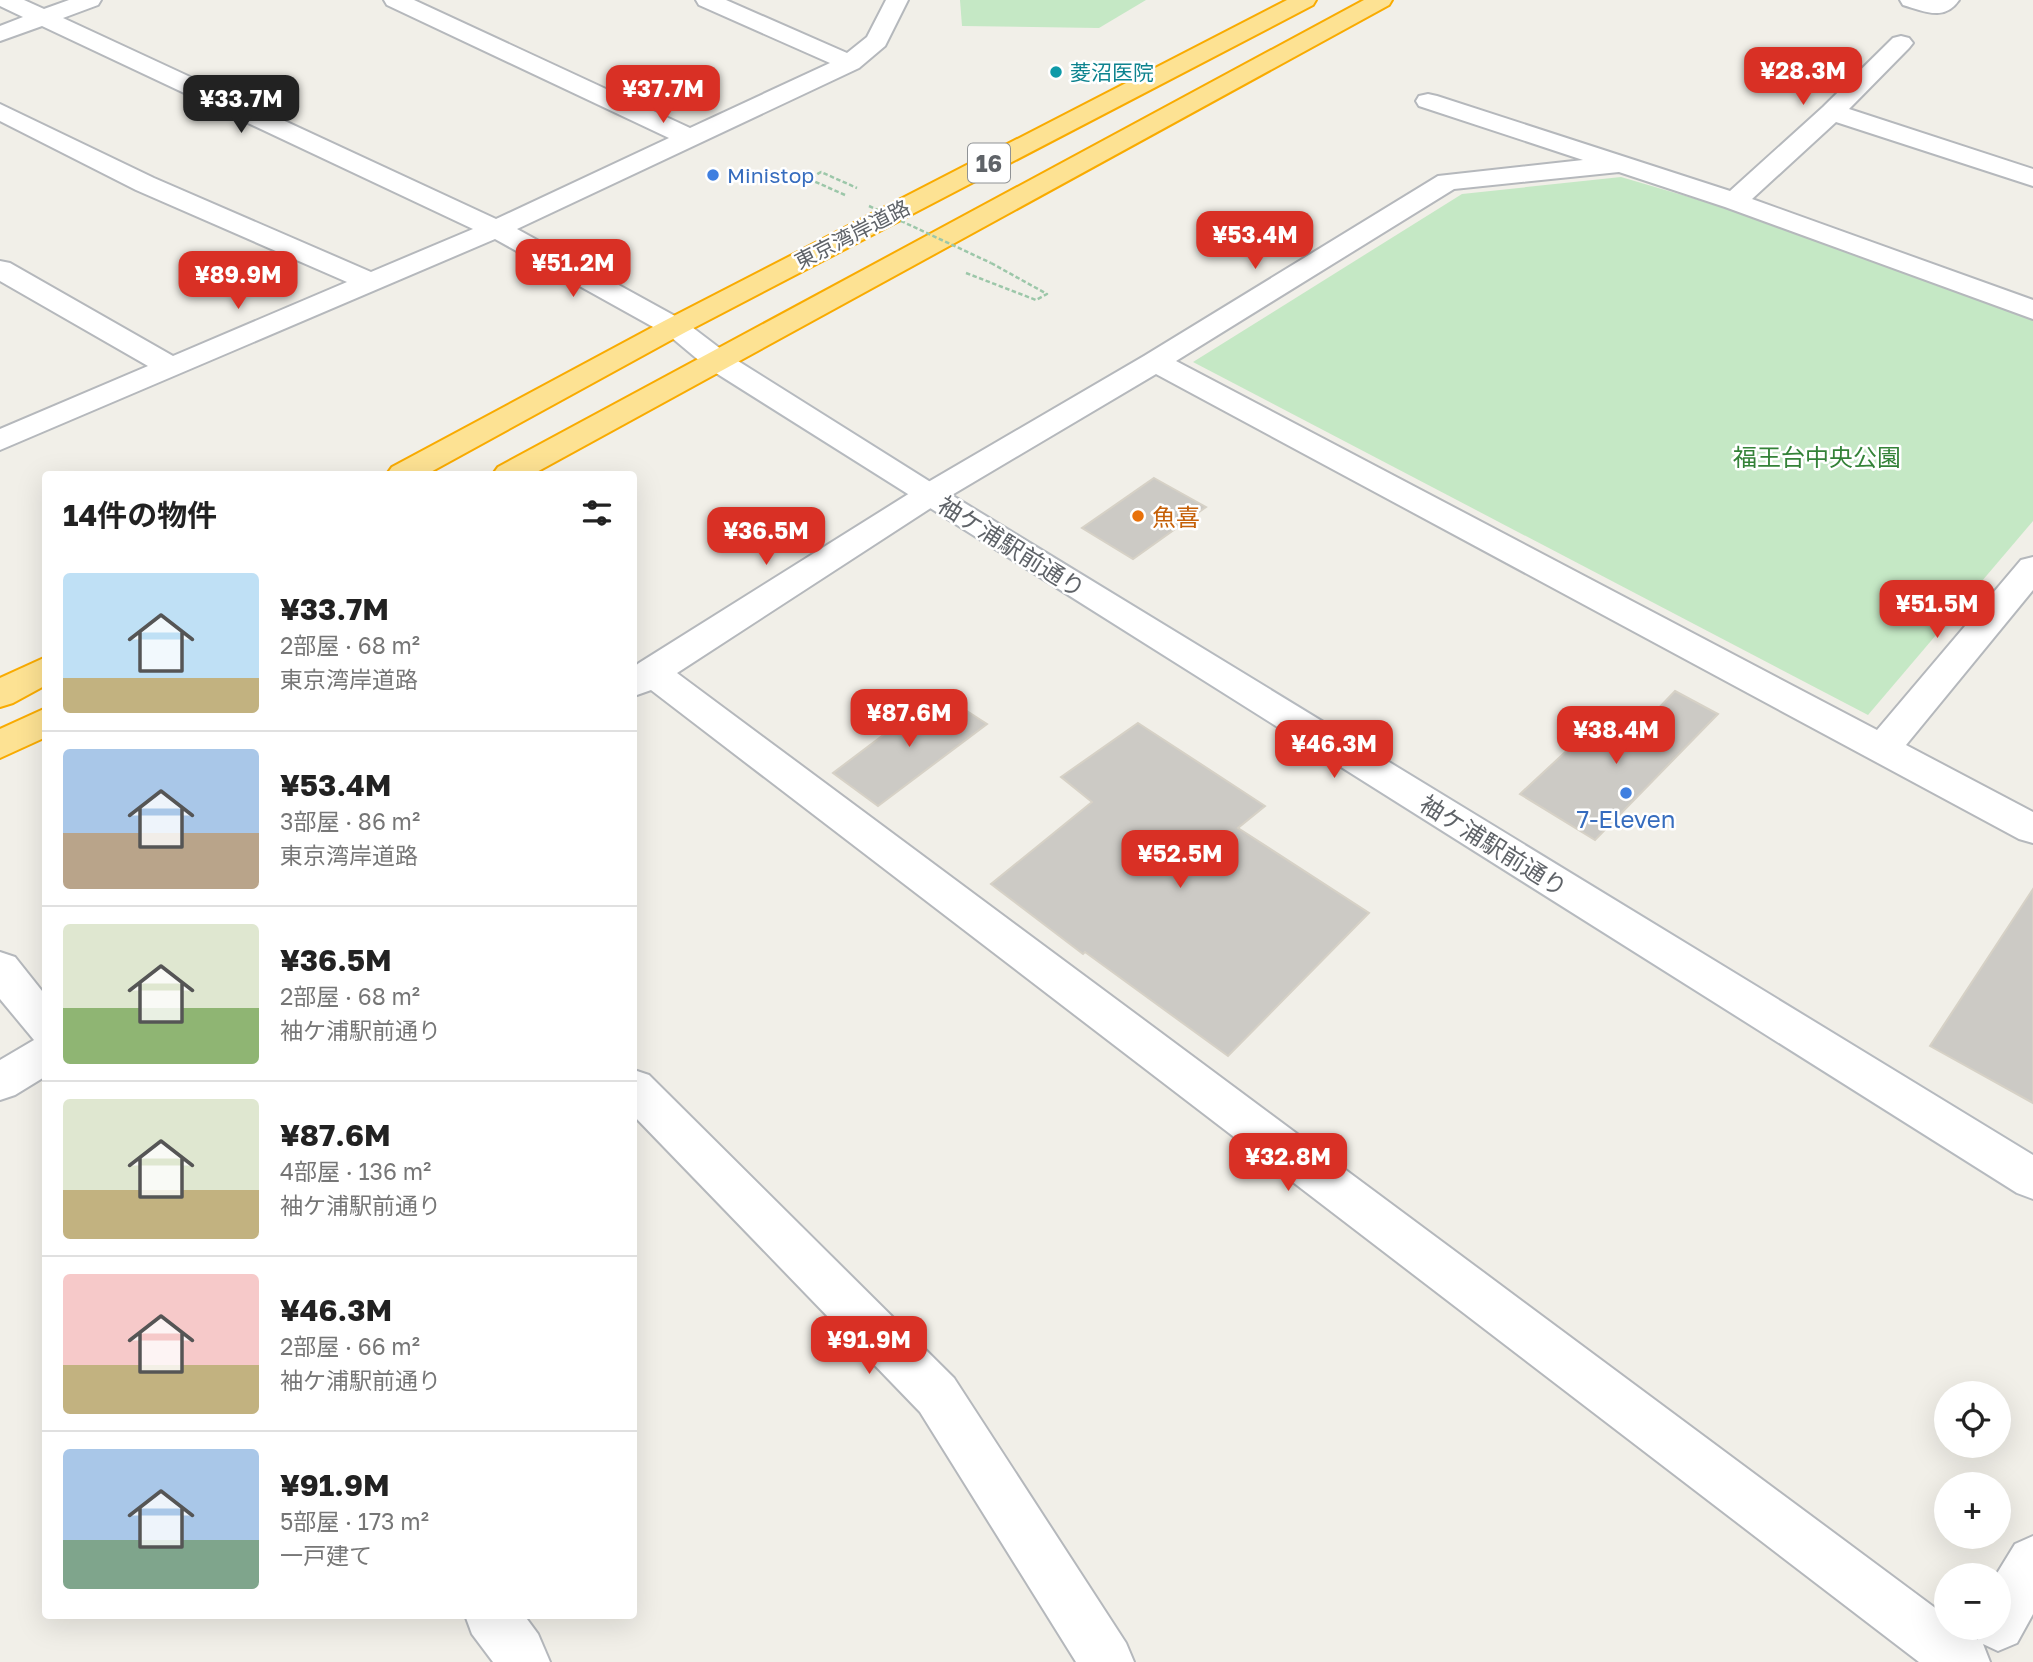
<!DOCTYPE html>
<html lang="ja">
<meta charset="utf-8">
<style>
:root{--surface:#fff;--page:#f6f6f6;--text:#222;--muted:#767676;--line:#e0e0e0;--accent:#d93025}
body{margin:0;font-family:"Golos Text","Noto Sans JP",sans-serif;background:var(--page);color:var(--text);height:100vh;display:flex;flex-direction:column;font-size:26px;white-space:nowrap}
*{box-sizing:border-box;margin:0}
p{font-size:23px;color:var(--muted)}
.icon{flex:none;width:38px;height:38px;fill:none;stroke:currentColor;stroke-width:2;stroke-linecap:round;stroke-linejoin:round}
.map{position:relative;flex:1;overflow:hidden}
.details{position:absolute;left:42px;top:471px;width:595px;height:1148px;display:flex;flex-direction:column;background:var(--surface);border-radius:7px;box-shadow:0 7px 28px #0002}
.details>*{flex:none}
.fabs{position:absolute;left:1934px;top:1381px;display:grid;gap:14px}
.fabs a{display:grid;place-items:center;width:77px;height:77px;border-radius:50%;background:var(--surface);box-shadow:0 7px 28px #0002;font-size:35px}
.price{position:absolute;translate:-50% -60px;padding:0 16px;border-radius:14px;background:var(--accent);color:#fff;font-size:23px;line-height:46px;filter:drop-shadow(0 2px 4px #0008)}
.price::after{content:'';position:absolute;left:50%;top:42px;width:21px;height:16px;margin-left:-10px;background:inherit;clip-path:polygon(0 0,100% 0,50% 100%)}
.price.selected{background:#222;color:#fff}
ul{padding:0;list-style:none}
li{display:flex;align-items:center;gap:21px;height:175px;padding:0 21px}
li+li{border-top:2px solid var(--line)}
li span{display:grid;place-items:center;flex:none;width:196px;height:140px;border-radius:7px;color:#555}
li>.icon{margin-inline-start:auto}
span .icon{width:84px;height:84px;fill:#fffc;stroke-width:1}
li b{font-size:30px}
h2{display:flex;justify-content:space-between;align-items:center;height:84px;padding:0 21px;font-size:30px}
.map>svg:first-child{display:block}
.green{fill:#c5e8c5}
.building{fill:#cccac5;stroke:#d6d1c6;stroke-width:2}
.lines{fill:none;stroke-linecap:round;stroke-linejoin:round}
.street-casing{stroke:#b5b8bc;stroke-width:4}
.secondary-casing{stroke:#b6babf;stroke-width:4}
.highway-casing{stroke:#f9ab00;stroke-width:4}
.path{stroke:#9cc7a9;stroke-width:2.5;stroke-dasharray:4.5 2.5;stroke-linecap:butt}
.street{fill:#fff;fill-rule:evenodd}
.secondary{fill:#fff;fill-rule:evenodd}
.highway{fill:#fde293;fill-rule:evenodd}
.path-bridge{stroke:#9cc7a9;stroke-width:2.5;stroke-dasharray:4.5 2.5;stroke-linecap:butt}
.culture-dot{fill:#0f9aa8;stroke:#fff;stroke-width:2.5}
.shop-dot{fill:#3f7fe0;stroke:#fff;stroke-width:2.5}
.food-dot{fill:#e8710a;stroke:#fff;stroke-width:2.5}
.labels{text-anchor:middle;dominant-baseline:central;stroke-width:5;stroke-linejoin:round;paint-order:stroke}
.far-culture-label{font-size:21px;fill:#0d838f;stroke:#fff;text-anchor:start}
.far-shop-label{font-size:21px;fill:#366cbe;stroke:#fff;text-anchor:start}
.far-street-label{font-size:21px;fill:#5f6368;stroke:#fff}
.shield{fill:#fff;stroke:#8f9295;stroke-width:2}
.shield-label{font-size:23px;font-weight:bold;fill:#5f6368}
.park-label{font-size:24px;fill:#348238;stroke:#fff}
.food-label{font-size:24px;fill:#c56008;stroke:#fff;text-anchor:start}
.street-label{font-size:24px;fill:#5f6368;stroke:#fff}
.shop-label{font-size:24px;fill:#366cbe;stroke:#fff}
</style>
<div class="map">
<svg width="2033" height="1662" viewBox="0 0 2033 1662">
<rect width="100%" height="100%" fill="#f1efe8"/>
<g class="green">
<path d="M960 0H1146L1099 28 962 26Z"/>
<path d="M1621 177 1757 217 2033 316V521L1868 715 1193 362 1462 194Z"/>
</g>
<g class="building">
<path d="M1154 478 1206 507 1133 559 1082 528Z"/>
<path d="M1675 691 1718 714 1595 840 1520 794 1601 719 1632 736Z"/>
<path d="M939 693 987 724 878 806 833 773Z"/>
<path d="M1138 723 1265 806 1238 828 1369 913 1228 1056 1085 952 1083 954 991 884 1092 802 1061 777Z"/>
<path d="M2033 889V1103L1930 1046Z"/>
</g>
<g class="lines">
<g class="street-casing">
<g id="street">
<path d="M0 0H24L44 9 69 0H101L98 5 63 18 496 219 669 138 387 5 384 0H414L690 128 830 63 699 5 696 0H726L847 53 867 37 886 0H908L885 46 859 68 517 229 684 321 689 327 684 333 674 336 664 333 495 239 0 450V429L148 366 0 281V261L10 263 173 356 347 282 136 190 0 121V104L154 178 371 272 473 229 42 26 0 41V26L23 17 0 6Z"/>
<path d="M1900 0H1959C1944 22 1924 11 1903 5Z"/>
<path d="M1901 36 1909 38 1913 43 1909 48 1849 109 2033 169V186L1836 122 1752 199 2033 300V319L1725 207 1619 172 1454 189 1176 361 1877 730 2021 560 2033 557V590L1906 745 2033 812V843L2019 839 1156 374 940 502 677 673 1946 1616V1628H1961L1978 1640 1973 1628H1998L1996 1575 2015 1544 2033 1536V1614L2017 1643 1998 1651 1983 1644 1990 1662H1919L651 690 634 696V667L639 663 918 488 1144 356 1438 176 1583 160 1419 106 1416 101 1419 96 1428 94 1437 96 1730 191 1823 107 1893 38Z"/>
<path d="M0 952 15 957 46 996V1076L15 1095 0 1100V1060L34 1040 0 999Z"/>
<path d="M634 1070 649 1075 954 1378 1126 1643 1134 1662H1076L920 1412 634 1116Z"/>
<path d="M465 1615H524L538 1634 550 1662H493L472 1634Z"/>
</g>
</g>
<g class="secondary-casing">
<path id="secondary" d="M674 318 684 321 730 356 940 488 2033 1155V1199L2017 1193 708 368 659 327 664 321Z"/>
</g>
<g class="highway-casing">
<g id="highway">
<path d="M1287 0H1316L1313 5 684 333 427 474H387L392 467 664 321Z"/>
<path d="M1364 0H1392L1389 5 533 474H493L498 467Z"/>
<path d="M46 657V685L13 703 0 707V678Z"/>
<path d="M46 708V737L0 758V729Z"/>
</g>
</g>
<g class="path">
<path d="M845 195 809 179 821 172 857 188"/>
<path d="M966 273 1036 300 1047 294 991 263"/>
</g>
<use href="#street" class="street"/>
<use href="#secondary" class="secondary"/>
<use href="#highway" class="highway"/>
<path class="path-bridge" d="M869 206 991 263"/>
</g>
<circle class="culture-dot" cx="1056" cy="72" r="7"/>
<g class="shop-dot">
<circle cx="713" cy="175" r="7"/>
<circle cx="1626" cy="793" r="7"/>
</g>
<circle class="food-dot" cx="1138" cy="516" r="7"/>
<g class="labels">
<g class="far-culture-label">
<text x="1070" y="72">菱沼医院</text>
</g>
<g class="far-shop-label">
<text x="727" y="175">Ministop</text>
</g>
<g class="far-street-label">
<text transform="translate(852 234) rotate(-27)">東京湾岸道路</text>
</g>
<rect class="shield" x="968" y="143.5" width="42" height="39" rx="5"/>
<g class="shield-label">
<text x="989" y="163">16</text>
</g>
<g class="park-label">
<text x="1817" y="456">福王台中央公園</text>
</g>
<g class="food-label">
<text x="1152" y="516">魚喜</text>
</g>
<g class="street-label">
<text transform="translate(1012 546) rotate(32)">袖ケ浦駅前通り</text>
<text transform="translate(1494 845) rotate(32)">袖ケ浦駅前通り</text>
</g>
<g class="shop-label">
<text x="1626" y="818">7-Eleven</text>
</g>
</g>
</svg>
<div class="fabs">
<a><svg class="icon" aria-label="locate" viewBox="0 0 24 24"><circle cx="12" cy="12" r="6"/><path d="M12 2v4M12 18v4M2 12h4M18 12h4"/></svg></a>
<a>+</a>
<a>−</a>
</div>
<b class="price" style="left:1803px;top:107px">¥28.3M</b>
<b class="price" style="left:663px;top:125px">¥37.7M</b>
<b class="price selected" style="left:241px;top:135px">¥33.7M</b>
<b class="price" style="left:1255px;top:271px">¥53.4M</b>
<b class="price" style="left:573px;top:299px">¥51.2M</b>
<b class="price" style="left:238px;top:311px">¥89.9M</b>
<b class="price" style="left:766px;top:567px">¥36.5M</b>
<b class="price" style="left:1937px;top:640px">¥51.5M</b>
<b class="price" style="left:909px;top:749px">¥87.6M</b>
<b class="price" style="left:1616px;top:766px">¥38.4M</b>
<b class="price" style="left:1334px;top:780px">¥46.3M</b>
<b class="price" style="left:1180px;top:890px">¥52.5M</b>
<b class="price" style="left:1288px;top:1193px">¥32.8M</b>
<b class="price" style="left:869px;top:1376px">¥91.9M</b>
<section class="details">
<h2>14件の物件<svg class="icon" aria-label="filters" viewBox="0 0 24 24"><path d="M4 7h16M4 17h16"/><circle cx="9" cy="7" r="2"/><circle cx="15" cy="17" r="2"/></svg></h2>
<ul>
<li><span style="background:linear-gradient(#bfe0f5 75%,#c2b280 0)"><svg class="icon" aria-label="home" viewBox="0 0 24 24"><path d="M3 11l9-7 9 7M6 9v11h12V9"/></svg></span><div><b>¥33.7M</b><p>2部屋 · 68 m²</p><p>東京湾岸道路</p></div></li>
<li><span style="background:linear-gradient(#a9c7e8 60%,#b9a48a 0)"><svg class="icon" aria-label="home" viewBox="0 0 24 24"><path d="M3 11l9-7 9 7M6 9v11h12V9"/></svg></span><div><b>¥53.4M</b><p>3部屋 · 86 m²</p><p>東京湾岸道路</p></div></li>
<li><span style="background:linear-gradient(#dfe7d0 60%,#8fb573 0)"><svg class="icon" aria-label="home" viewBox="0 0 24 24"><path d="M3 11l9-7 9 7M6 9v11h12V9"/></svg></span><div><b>¥36.5M</b><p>2部屋 · 68 m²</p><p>袖ケ浦駅前通り</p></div></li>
<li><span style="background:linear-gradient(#dfe7d0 65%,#c2b280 0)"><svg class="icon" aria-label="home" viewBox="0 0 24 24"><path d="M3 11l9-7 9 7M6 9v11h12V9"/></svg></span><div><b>¥87.6M</b><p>4部屋 · 136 m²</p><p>袖ケ浦駅前通り</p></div></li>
<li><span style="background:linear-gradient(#f6c9c9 65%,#c2b280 0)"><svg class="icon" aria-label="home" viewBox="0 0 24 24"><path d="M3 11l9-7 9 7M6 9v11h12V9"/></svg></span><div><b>¥46.3M</b><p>2部屋 · 66 m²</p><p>袖ケ浦駅前通り</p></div></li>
<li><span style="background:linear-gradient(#a9c7e8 65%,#7fa58c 0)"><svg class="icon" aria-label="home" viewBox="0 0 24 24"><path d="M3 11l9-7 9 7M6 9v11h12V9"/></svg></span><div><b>¥91.9M</b><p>5部屋 · 173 m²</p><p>一戸建て</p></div></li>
</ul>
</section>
</div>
